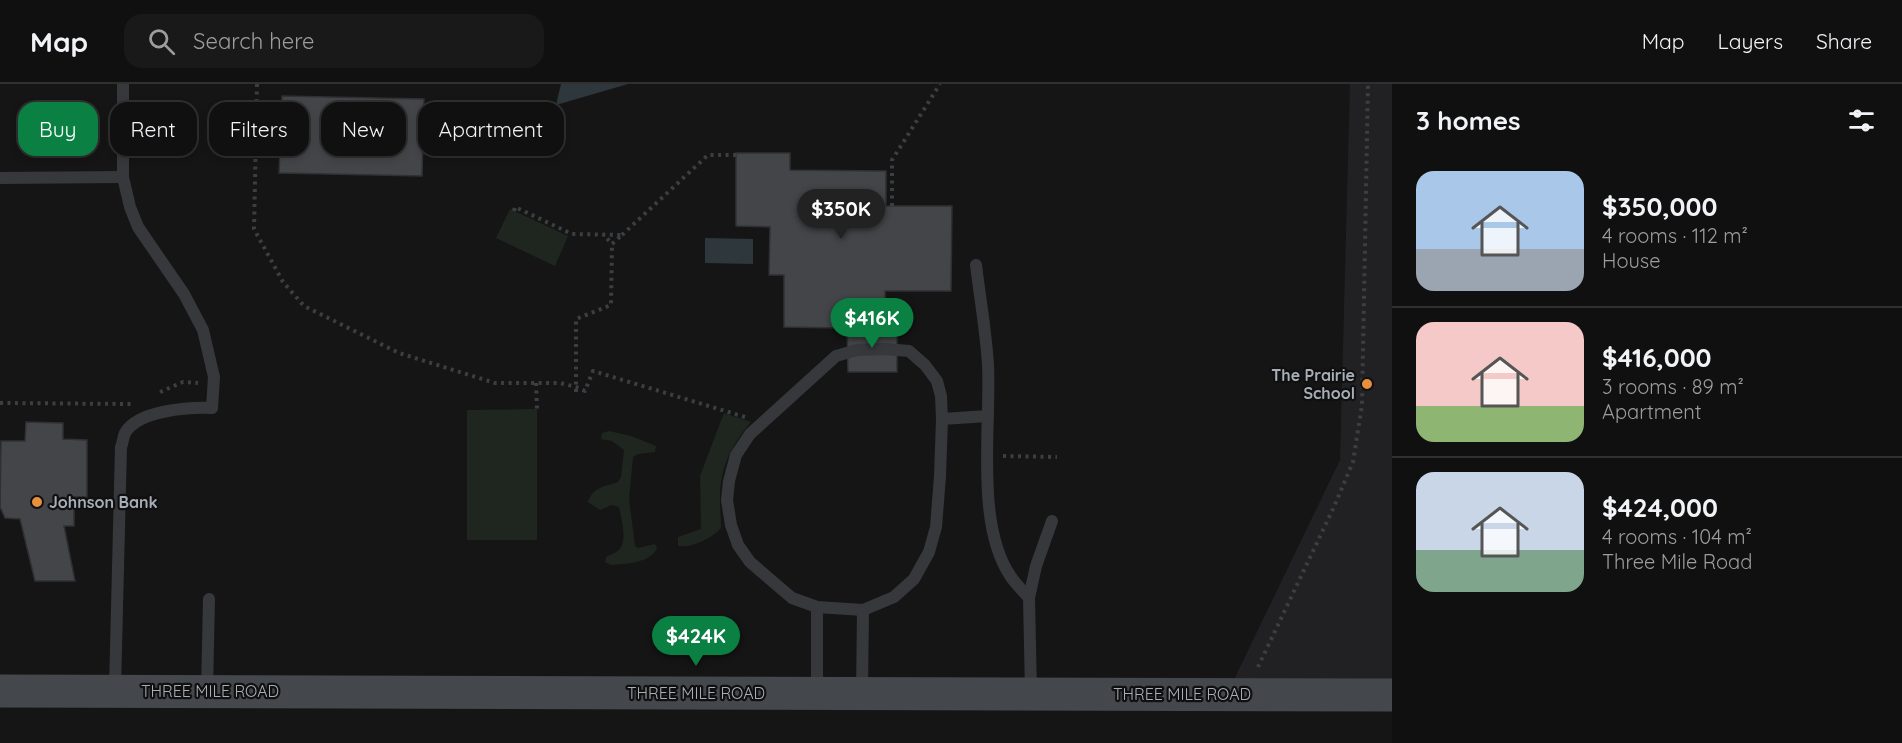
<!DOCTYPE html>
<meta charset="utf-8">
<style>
:root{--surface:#101010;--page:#191919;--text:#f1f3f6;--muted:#9c9d9f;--line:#303030;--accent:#0b8043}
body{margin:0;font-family:Quicksand,sans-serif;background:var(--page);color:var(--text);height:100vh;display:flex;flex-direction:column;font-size:22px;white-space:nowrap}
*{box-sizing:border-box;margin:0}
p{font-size:20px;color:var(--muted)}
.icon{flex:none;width:33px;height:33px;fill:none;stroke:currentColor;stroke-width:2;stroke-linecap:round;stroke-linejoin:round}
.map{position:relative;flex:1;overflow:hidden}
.drawer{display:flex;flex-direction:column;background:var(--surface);width:510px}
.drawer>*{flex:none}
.guide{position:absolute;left:18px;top:18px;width:570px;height:54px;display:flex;gap:12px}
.price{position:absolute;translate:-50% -51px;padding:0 14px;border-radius:21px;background:var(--accent);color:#fff;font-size:20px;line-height:39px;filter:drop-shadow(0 2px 3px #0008)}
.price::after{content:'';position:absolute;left:50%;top:36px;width:18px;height:14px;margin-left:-9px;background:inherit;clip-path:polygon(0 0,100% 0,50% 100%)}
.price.selected{background:#222;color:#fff}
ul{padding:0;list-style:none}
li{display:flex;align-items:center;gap:18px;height:150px;padding:0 24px}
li+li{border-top:2px solid var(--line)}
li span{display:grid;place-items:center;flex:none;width:168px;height:120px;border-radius:18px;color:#555}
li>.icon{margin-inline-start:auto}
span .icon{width:72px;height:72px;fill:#fffc;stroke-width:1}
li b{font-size:26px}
h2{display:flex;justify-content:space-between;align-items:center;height:72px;padding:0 24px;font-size:26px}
.tag{padding:0 21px;border-radius:18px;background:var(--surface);box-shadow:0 3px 9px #0003,0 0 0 2px var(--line);font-size:21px;line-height:54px}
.tag.selected{background:var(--accent);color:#fff}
header{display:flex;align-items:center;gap:36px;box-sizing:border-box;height:84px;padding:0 30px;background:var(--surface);border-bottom:2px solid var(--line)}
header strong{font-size:28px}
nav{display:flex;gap:33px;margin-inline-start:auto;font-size:21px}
.search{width:420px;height:54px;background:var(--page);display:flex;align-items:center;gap:15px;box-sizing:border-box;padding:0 21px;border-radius:18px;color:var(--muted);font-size:22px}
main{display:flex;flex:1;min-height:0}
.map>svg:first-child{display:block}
.built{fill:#212123}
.green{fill:#1f261f}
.water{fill:#2e383c}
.building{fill:#444549;stroke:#2f3032;stroke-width:1.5}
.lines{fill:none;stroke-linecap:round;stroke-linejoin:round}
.path{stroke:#3c3f42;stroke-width:4;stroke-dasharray:3 4.5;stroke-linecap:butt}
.lane{stroke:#36383b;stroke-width:12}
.secondary{stroke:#44474b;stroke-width:33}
.poi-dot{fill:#e78f3c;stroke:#101011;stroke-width:2}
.labels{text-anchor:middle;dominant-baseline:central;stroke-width:4.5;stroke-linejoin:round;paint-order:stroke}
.poi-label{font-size:16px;font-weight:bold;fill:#a7aeb6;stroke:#101011;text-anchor:end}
.street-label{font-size:16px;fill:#a7aeb6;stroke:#101011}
</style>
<header>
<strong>Map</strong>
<div class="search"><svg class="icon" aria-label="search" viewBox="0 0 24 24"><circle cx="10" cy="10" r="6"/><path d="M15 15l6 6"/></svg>Search here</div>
<nav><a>Map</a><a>Layers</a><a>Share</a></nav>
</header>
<main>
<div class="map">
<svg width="1392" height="659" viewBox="0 0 1392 659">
<rect width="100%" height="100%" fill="#151516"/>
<path class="built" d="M1350 0H1392V610H1227L1340 376Z"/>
<g class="green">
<path d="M510 125 568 152 555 182 496 154Z"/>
<path d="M537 325V456H467V326Z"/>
<path d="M724 329 751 338C732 360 719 385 720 416 720 425 721 434 721 444 711 455 692 464 678 462V453L701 445 700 392Z"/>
<path d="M609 347 631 352 656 362 655 368 638 370 633 373 629 415 635 462 638 464 655 460 657 464C651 479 625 480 611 481L605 478 606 473C609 471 616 469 619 466 628 456 621 434 619 423L612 421 600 426 588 418C593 403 604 403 618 398L621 393 624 366 612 357 601 355 602 349Z"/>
</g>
<g class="water">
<path d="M561 0H628L556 21Z"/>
<path d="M705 154 753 155V180L705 179Z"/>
</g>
<g class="building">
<path d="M282 12 424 15 422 92 279 89Z"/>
<path d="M736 69H790V86L886 87V122H952L951 207H885V242H852V232H839L838 244 784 243V191H769L770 143 736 142Z"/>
<path d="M847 242H897V288H848Z"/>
<path d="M26 338 63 339V355L87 356V413H74V442H64L75 497H35L20 435 5 434 0 423 1 357H25Z"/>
</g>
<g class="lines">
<g class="path">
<path d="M257 0 254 145 283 198 304 222 399 269 495 299H560L576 303 585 307 593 287 745 333"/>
<path d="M892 122V76L940 0"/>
<path d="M514 127 515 123 572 150 622 151 612 160 603 150"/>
<path d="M622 151 708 71H736"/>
<path d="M536 299 537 325"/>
<path d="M160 308 183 298 198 299"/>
<path d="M576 308V235L611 221 612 160"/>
<path d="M0 319 131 320"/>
<path d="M1003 372 1057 373"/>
<path d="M1258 583 1333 425 1353 378 1362 321 1368 0"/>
</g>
<g class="lane">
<path d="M122 25H169"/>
<path d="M0 94 123 93"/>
<path d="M976 181C980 214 986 248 988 281 991 343 975 441 1011 493 1016 500 1023 507 1029 514"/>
<path d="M885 265 909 267 925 281 937 297 941 312 942 335 940 392 936 443 929 468 914 495 894 513 863 526 817 523 792 514 750 478 738 461 731 441 727 416 729 397 736 371 750 350 836 272 857 266Z"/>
<path d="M942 335 988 332"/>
<path d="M115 605 121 363C123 359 123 353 125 349 138 326 190 323 212 324L214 293 203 246 184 210 138 143 130 123 123 93V0"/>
<path d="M207 607 209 515"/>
<path d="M862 608 863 526"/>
<path d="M1031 608 1029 514 1036 482 1052 437"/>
<path d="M817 609V523"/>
</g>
<path class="secondary" d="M0 607 1392 611"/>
</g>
<g class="poi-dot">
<circle cx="1367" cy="300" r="6"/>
<circle cx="37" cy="418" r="6"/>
</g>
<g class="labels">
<g class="poi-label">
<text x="1355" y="291">The Prairie<tspan x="1355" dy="18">School</tspan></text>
<text x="49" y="418" text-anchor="start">Johnson Bank</text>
</g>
<g class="street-label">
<text x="210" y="607">THREE MILE ROAD</text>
<text x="696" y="609">THREE MILE ROAD</text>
<text x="1182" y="610">THREE MILE ROAD</text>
</g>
</g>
</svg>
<b class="price selected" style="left:841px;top:156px">$350K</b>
<b class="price" style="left:872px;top:265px">$416K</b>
<b class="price" style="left:696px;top:583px">$424K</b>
<div class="guide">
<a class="tag selected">Buy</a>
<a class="tag">Rent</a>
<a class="tag">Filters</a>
<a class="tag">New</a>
<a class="tag">Apartment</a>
</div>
</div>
<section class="drawer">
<h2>3 homes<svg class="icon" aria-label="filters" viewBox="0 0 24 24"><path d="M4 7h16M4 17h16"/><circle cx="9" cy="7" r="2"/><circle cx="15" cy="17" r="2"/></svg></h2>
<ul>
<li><span style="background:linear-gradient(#a9c7e8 65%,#9aa5b1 0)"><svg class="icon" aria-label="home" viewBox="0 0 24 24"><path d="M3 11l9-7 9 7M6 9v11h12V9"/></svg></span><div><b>$350,000</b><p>4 rooms · 112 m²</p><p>House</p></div></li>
<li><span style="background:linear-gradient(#f6c9c9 70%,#8fb573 0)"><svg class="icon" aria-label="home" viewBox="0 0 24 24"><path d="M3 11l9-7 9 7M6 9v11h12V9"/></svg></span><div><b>$416,000</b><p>3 rooms · 89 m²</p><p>Apartment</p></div></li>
<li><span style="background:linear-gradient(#c9d6e8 65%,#7fa58c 0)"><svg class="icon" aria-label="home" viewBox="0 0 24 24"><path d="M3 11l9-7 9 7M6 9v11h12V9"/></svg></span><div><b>$424,000</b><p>4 rooms · 104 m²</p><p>Three Mile Road</p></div></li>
</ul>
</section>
</main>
